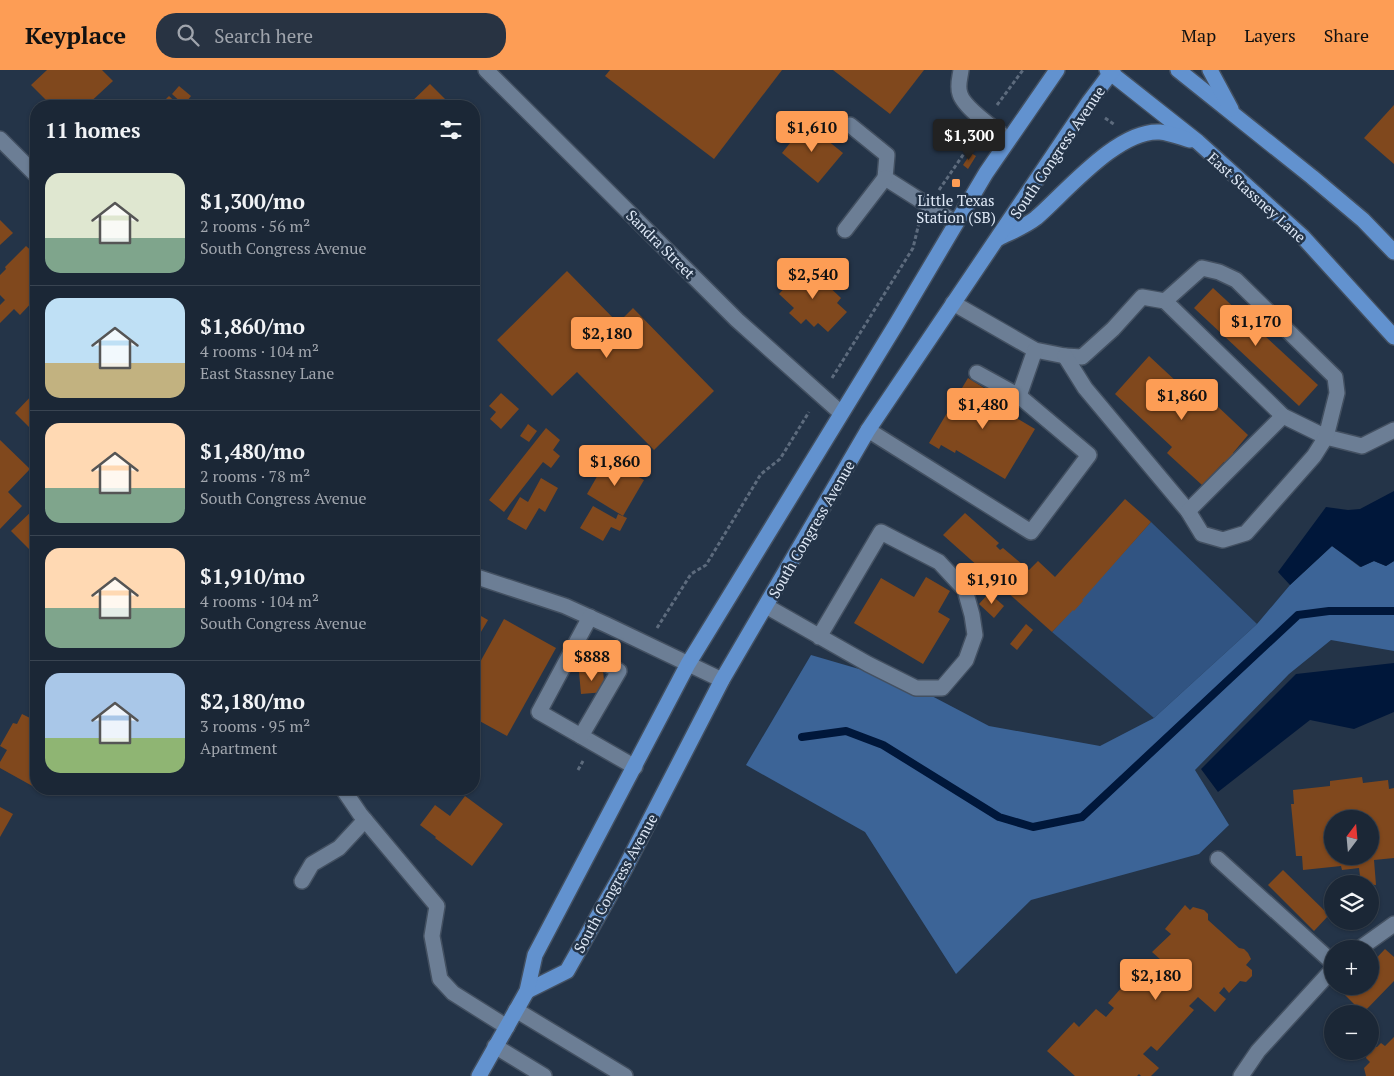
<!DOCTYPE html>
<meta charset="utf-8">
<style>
:root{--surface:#1b2736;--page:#283342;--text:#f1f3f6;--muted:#a0a5ad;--line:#394451;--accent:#fd9d55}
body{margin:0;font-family:"PT Serif",serif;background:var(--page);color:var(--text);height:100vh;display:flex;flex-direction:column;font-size:19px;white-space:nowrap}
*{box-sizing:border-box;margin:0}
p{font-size:16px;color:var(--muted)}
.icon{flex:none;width:28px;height:28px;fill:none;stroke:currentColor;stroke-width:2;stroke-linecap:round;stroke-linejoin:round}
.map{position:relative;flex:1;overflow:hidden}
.sheet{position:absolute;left:30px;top:30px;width:450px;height:695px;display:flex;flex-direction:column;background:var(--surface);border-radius:20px;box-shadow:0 1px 4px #0004,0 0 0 1px var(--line)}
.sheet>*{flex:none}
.needle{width:32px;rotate:16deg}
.fabs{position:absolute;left:1324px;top:740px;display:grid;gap:10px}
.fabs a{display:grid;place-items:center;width:55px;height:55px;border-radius:50%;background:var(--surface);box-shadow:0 1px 4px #0004,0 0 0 1px var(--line);font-size:25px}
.price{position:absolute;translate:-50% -42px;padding:0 11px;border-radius:5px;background:var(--accent);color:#111;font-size:16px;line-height:32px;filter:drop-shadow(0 1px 2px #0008)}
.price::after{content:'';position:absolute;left:50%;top:30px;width:15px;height:11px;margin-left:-8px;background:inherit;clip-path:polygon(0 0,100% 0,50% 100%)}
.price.on{background:#222;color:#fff}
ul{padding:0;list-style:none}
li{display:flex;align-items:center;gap:15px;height:125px;padding:0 15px}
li+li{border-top:1px solid var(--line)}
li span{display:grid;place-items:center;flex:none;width:140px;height:100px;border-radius:15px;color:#555}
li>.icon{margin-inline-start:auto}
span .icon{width:60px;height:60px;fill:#fffc;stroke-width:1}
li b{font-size:21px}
h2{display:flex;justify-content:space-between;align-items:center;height:60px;padding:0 15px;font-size:21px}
header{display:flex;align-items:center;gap:30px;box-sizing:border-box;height:70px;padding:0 25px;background:var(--accent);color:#111}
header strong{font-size:24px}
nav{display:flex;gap:28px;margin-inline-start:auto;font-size:18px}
.search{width:350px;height:45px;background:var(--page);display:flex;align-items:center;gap:12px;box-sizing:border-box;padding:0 18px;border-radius:20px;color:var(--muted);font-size:19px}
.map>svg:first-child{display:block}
.green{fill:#315482}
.forest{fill:#3c6497}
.water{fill:#00173a}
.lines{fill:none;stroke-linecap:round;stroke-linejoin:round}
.stream{stroke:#00173a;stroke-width:8}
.building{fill:#80481d;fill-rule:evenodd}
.minor-casing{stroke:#435061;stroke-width:18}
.major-casing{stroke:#435061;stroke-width:18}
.path{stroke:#5d6b7d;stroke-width:3;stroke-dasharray:4 2.5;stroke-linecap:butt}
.minor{stroke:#6c7e95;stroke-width:15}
.major{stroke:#6292cf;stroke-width:15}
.poi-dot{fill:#fd9d55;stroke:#243448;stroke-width:2}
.labels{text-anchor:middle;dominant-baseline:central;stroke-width:5;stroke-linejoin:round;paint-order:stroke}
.street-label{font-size:15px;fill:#dee8f6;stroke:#243448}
.poi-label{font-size:15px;fill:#dee8f6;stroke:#243448}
</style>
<header>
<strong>Keyplace</strong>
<div class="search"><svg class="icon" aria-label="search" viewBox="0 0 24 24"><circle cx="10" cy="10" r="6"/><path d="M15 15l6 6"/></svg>Search here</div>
<nav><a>Map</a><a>Layers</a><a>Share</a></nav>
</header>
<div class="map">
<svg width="1394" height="1006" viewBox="0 0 1394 1006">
<rect width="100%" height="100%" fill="#243448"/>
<path class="green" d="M1151 452 1257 554 1154 648 1052 562Z"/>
<path class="forest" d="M1332 476 1360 497 1374 491 1386 496 1394 491V581L1331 570 1289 604 1195 700 1229 755 1199 784 1031 830 956 904 865 762 746 695 811 585 907 613 989 656 1100 676 1154 648 1257 554 1290 515Z"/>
<g class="water">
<path d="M1394 421V491L1386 496 1374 491 1361 497 1332 476 1290 515 1278 502 1326 437 1348 440 1360 439Z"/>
<path d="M1394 593V642L1354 659 1310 650 1218 722 1201 699 1296 604Z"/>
</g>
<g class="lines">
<path class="stream" d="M802 667 846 661 883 675 999 747 1033 757 1082 747 1298 545 1329 541H1394"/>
</g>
<g class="building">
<path d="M47 0H102L113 11 86 36H44L48 32 31 15Z"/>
<path d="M610 0H782L714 89 605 6Z"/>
<path d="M833 0H924L890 44Z"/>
<path d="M430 14 449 33 447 36H407Z"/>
<path d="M179 16 191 26 184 35 172 24Z"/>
<path d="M169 26 180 36H159Z"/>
<path d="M1394 35V94L1364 68Z"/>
<path d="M806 53 843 83 818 113 782 83Z"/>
<path d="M971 83 976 86 968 99 963 95Z"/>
<path d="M0 150 13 163 0 175Z"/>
<path d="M26 176 36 185V228L20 245 14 239 0 253V235L5 230 0 225V205L6 199 5 197Z"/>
<path d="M806 195 841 228 837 233 847 242 828 262 818 253 814 257 806 249 801 254 789 243 794 238 779 224Z"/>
<path d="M567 201 618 253 633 238 714 321 654 380 577 302 552 326 497 270Z"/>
<path d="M1213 218 1318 315 1299 336 1194 238Z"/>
<path d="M1149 286 1207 340 1214 333 1248 365 1233 383 1235 385 1227 394 1224 392 1202 415 1167 383 1172 377 1115 324Z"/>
<path d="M968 308 1013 336 1008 343 1035 359 1005 409 956 380 955 383 941 375 939 379 929 373Z"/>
<path d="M36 321V364L15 343Z"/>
<path d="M501 323 519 339 501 359 490 349 496 342 489 336Z"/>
<path d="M528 354 537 361 529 372 520 366Z"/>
<path d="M546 358 560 370 553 380 560 386 551 398 543 392 504 442 489 430Z"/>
<path d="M0 370 30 399 8 422 22 436 0 459Z"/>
<path d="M607 389 644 410 623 446 587 424Z"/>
<path d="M541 408 558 418 545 442 539 438 526 460 507 449 520 427 528 432Z"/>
<path d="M1125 429 1151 452 1082 530 1083 531 1074 541 1073 540 1052 562 943 465 965 443 999 473 996 476 1000 480 1003 478 1029 500 1038 491 1055 507Z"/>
<path d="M593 436 616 449 618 444 627 448 620 461 611 457 603 471 580 458Z"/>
<path d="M36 437V486L11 461Z"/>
<path d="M926 507 950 521 938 542 950 549 923 594 854 553 881 508 914 527Z"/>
<path d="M989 523 1004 536 994 548 979 534Z"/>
<path d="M474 542 488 550 475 572 474 571Z"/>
<path d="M504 549 556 578 507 666 474 648V603Z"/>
<path d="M1026 554 1033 560 1017 580 1010 574Z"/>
<path d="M603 600 605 622 581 624 579 602Z"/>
<path d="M22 644 36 651V718L0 698V692L7 680 0 676 13 653 17 654Z"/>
<path d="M1362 707 1363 713 1388 710 1389 719 1394 718V788L1374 790 1376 815 1361 814 1359 798 1342 800 1341 796 1303 800 1302 786H1296L1291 734H1294L1293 720 1330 716V711ZM1332 749H1370V786H1332Z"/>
<path d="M465 726 503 754 472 796 435 768 436 767 420 755 435 735 450 746Z"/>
<path d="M0 737 13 744 0 767Z"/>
<path d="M1283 800 1329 845 1314 861 1268 815Z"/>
<path d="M1185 835 1190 840 1193 837 1204 840 1208 844V850L1239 878 1244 879 1248 883 1251 889 1246 895 1252 900V906L1246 912 1240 911 1229 923 1224 917 1219 923 1226 929 1215 942 1198 927 1189 936 1194 940 1157 981 1151 976 1143 984 1159 998 1151 1006H1141L1139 1004 1137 1006H1075L1047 981 1074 952 1079 957 1096 939 1106 947 1114 938 1108 933 1123 916 1125 917 1146 892 1153 898 1161 890 1152 882 1171 864 1165 859Z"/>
<path d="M1385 879 1394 887V911L1363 943 1343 923 1350 916H1370V895Z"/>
<path d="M1394 967V1006H1366L1364 998 1370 992 1366 988 1368 981H1370L1372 977H1377L1381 973 1385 976Z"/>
</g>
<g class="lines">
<g class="minor-casing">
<g id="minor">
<path d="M486 0 737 250 841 343"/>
<path d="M961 0C960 8 957 16 960 24 964 38 996 60 1008 69"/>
<path d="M850 55 887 85 885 108 956 153"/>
<path d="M0 69 36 105"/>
<path d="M845 160 885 108"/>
<path d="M953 233 1035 280 1065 286 1082 287 1113 259 1142 227 1165 231 1283 346 1326 367 1362 376 1394 360"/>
<path d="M1065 286 1085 318 1188 441 1202 464 1223 470 1246 463 1314 386 1326 367 1337 323 1335 307 1236 210 1219 202 1202 198 1165 231"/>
<path d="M1019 326 1035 280"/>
<path d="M868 360 1031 462 1089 385 1019 326 977 303"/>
<path d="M1188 441 1283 346"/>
<path d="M474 506 565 536 607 555 722 610"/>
<path d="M766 536 868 594 916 618H942L966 590 975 565 972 545 965 520 939 492 881 462 819 567"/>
<path d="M590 547 539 642 635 697"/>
<path d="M575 576 619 601 581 666"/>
<path d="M343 719 360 744 437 836 432 866 440 909 453 923 507 957"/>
<path d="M1218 789 1332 892"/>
<path d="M302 811 312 794 339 778 365 750"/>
<path d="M1359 879 1394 854"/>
<path d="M516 940 625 1006"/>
<path d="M495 976 544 1006"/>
<path d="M1241 1006 1258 981 1332 900"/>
</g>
</g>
<g class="major-casing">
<g id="major">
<path d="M1107 0 1198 72 1303 167 1394 267"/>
<path d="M1178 0 1312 107 1363 150 1394 182"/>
<path d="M1210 0 1231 39"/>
<path d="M999 168C1011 162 1026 156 1036 148 1066 122 1118 59 1160 62 1170 63 1180 67 1190 70"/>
<path d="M527 921 567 901 624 800 722 610 868 360 1089 32 1113 0"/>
<path d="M479 1006 527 921 535 885 688 594 897 253 986 103 1057 0"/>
</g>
</g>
<g class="path">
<path d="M997 35 1023 0"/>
<path d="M1105 48 1115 55"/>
<path d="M939 120 974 69"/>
<path d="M832 308 913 178 919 153"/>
<path d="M657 558 691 504 706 495 761 404 780 389 809 342"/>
<path d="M578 700 583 691"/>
</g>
<use href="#minor" class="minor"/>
<use href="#major" class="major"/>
</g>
<rect class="poi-dot" x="951" y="108" width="10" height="10" rx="2.5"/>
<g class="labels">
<g class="street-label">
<text transform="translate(1057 82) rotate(-56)">South Congress Avenue</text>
<text transform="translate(1257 127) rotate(42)">East Stassney Lane</text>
<text transform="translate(661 174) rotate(45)">Sandra Street</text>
<text transform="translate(811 459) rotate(-60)">South Congress Avenue</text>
<text transform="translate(615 813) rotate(-61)">South Congress Avenue</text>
</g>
<g class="poi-label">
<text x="956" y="130">Little Texas<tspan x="956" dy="17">Station (SB)</tspan></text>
</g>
</g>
</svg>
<div class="fabs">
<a><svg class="needle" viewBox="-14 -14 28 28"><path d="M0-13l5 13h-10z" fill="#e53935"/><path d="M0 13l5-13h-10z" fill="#a0a5ad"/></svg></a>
<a><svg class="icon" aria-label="layers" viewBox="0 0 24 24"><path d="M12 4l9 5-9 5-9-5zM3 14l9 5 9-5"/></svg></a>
<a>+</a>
<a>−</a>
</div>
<b class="price" style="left:812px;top:83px">$1,610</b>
<b class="price on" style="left:969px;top:91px">$1,300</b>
<b class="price" style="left:813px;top:230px">$2,540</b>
<b class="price" style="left:1256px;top:277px">$1,170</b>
<b class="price" style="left:607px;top:289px">$2,180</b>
<b class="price" style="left:1182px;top:351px">$1,860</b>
<b class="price" style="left:983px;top:360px">$1,480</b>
<b class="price" style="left:615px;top:417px">$1,860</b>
<b class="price" style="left:992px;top:535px">$1,910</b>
<b class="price" style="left:592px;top:612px">$888</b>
<b class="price" style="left:1156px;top:931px">$2,180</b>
<section class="sheet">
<h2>11 homes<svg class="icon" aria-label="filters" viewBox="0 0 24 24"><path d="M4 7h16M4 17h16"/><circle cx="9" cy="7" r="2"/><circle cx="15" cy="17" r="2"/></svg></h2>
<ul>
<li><span style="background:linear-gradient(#dfe7d0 65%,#7fa58c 0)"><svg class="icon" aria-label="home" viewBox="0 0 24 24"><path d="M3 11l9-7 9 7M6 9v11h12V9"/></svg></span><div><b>$1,300/mo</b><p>2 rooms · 56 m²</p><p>South Congress Avenue</p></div></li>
<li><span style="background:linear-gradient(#bfe0f5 65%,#c2b280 0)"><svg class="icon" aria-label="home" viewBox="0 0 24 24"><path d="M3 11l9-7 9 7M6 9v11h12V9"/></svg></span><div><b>$1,860/mo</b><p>4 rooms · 104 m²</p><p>East Stassney Lane</p></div></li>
<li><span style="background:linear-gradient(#ffd9b3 65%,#7fa58c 0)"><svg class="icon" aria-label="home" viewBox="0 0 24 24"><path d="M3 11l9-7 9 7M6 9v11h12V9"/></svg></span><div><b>$1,480/mo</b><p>2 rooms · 78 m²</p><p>South Congress Avenue</p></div></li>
<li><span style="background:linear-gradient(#ffd9b3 60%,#7fa58c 0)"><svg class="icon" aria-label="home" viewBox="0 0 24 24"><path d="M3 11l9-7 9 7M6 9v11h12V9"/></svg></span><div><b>$1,910/mo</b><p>4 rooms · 104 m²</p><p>South Congress Avenue</p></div></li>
<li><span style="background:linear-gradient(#a9c7e8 65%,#8fb573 0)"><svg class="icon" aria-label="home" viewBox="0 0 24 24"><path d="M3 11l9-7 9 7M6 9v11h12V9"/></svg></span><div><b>$2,180/mo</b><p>3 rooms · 95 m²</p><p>Apartment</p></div></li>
</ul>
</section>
</div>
